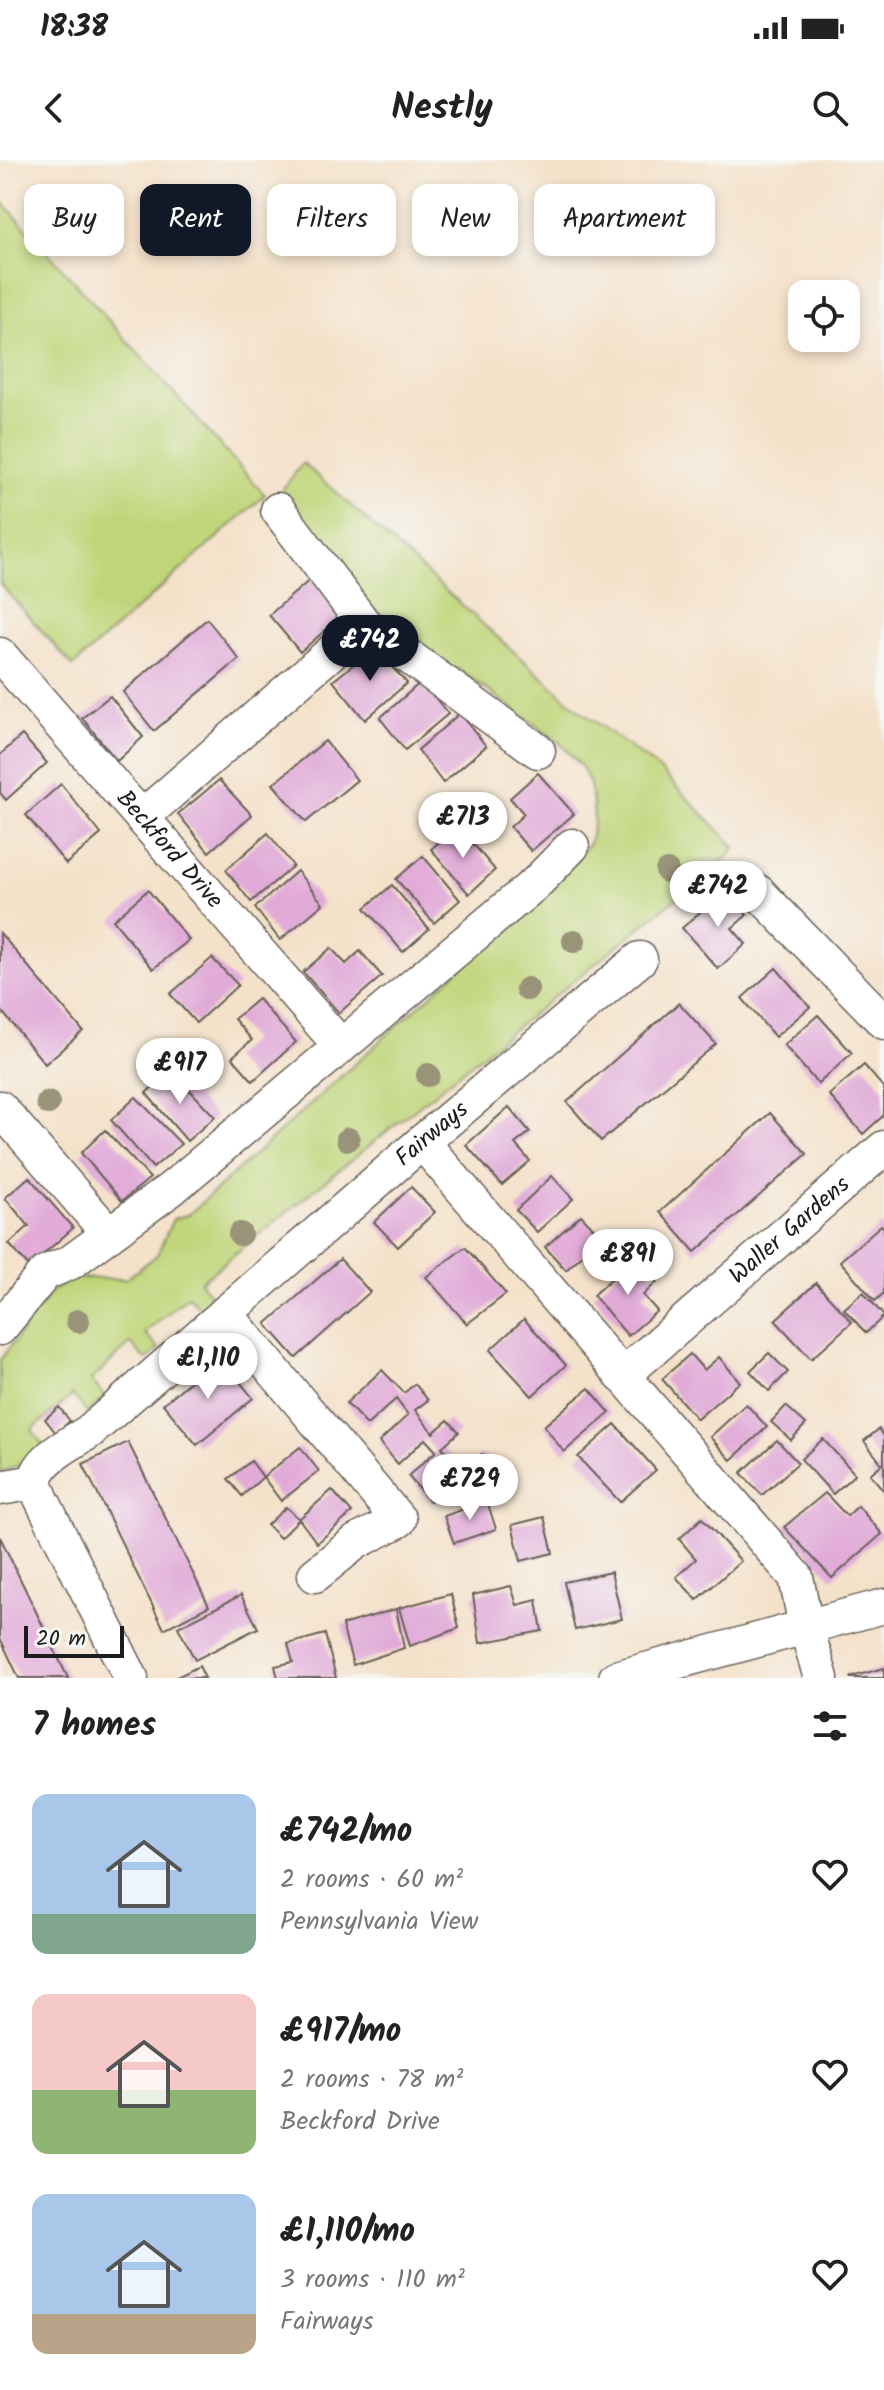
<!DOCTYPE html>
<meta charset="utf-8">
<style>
:root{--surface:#fff;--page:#f2f2f2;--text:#222;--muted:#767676;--accent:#111827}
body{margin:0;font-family:Kalam,sans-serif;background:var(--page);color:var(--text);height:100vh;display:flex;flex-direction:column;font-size:30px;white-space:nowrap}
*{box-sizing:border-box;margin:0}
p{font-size:26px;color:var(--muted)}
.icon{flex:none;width:44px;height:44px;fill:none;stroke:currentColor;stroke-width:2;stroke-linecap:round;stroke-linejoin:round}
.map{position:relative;height:1518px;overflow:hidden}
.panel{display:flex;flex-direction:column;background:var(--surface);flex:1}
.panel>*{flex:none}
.banner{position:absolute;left:24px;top:24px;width:836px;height:72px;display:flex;gap:16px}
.tools{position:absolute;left:788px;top:120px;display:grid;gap:16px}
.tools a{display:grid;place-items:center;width:72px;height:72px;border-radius:16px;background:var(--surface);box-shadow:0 4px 12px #0003;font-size:40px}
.scale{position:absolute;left:24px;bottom:20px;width:100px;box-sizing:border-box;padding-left:8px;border:4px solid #1c1c1c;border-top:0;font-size:22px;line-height:28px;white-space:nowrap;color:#1c1c1c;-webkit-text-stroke:6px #f6f6f2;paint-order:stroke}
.price{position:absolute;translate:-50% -68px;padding:0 18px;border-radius:28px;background:#fff;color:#222;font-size:26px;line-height:52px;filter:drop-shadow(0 2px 4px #0008)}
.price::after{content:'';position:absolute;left:50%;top:48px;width:24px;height:18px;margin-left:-12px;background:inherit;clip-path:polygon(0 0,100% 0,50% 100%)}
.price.current{background:var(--accent);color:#fff}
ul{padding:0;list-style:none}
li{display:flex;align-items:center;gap:24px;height:200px;padding:0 32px}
li span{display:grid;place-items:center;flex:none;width:224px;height:160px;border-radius:16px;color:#555}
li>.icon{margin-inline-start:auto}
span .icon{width:96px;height:96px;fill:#fffc;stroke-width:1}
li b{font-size:34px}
h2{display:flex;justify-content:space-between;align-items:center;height:96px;padding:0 32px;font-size:34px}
.chip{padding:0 28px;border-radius:16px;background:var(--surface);box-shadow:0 4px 12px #0003;font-size:28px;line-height:72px}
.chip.current{background:var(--accent);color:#fff}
.status{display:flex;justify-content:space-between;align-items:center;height:56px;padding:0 40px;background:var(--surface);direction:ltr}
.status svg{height:22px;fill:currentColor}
header{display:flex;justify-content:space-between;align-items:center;height:104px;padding:0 32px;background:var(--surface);font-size:36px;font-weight:800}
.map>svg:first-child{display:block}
.green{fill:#c0d579;stroke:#6e784a;stroke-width:2}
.building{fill:#e1abd8}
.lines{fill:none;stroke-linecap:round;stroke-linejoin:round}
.minor-casing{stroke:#686159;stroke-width:37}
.minor{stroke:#fff;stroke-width:34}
.tree{fill:#989379}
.labels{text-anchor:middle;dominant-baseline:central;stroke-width:7;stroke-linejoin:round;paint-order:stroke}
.street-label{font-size:24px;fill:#1c1c1c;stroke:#f6f6f2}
</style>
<div class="status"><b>18:38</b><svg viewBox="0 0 49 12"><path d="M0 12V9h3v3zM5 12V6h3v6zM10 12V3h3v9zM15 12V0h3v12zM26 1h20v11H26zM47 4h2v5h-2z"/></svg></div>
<header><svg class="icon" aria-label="back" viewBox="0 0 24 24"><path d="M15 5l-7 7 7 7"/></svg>Nestly<svg class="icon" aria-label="search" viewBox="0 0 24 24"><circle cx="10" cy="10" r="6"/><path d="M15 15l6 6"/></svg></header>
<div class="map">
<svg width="884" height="1518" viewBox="0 0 884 1518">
<rect width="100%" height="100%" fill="#f6f6f2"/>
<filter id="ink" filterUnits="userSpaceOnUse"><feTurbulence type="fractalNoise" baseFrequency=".0125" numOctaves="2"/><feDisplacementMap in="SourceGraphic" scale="16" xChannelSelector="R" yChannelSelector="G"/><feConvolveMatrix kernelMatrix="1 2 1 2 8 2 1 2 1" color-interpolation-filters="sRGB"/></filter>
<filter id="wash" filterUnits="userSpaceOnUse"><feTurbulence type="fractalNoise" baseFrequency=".006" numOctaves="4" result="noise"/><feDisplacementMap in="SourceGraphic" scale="32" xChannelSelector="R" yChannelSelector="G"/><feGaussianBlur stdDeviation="1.8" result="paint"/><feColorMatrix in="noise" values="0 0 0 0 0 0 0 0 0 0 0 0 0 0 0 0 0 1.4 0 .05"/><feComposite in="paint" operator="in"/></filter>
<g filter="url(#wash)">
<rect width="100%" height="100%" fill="#f4e1c9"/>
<g class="green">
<path d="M0 39 265 335 73 506 0 424Z"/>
<path d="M303 303 578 549 659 609 735 687 731 694 200 1122 215 1140 203 1152 188 1136 145 1173 159 1189 146 1200 131 1183 91 1220 105 1237 87 1253 73 1235 32 1270 45 1288 24 1303 0 1313V1200L52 1131 75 1118 126 1119 157 1095 173 1059 189 1054 547 730 589 684 594 660 593 643 590 624 582 607 559 582 458 509 437 505 367 447 278 335Z"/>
</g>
<g id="blocks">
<g class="building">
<path d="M312 418 343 455 300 492 269 455Z"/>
<path d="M207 459 239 499 154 571 123 532Z"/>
<path d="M374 488 407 523 365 560 333 521Z"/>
<path d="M422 521 448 554 405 590 380 558Z"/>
<path d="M110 536 143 577 117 601 82 558Z"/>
<path d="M460 553 486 586 443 623 418 590Z"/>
<path d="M22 575 47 603 6 640 0 633V595Z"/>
<path d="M325 581 357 620 306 662 273 624Z"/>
<path d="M538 613 574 654 531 691 510 667 524 654 510 638Z"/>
<path d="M219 620 252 655 209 692 178 654Z"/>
<path d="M61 624 101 674 66 704 26 655Z"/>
<path d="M458 666 495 710 469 734 431 689Z"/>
<path d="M268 673 293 706 251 742 226 710Z"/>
<path d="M423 696 460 740 434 763 396 719Z"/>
<path d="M297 711 323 744 280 780 255 748Z"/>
<path d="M392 725 429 769 403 792 365 748Z"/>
<path d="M148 730 189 780 153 809 113 760Z"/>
<path d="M725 730 747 755 732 768 746 784 718 809 682 768Z"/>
<path d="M0 773 83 871 45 904 0 849Z"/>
<path d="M331 788 346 804 360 791 382 816 339 853 303 812Z"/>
<path d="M212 798 238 825 196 863 170 834Z"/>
<path d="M776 808 810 847 775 877 742 838Z"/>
<path d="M258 839 296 882 253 921 232 897 252 880 234 859Z"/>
<path d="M679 843 716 884 601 981 567 942Z"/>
<path d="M818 855 852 893 818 924 784 885Z"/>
<path d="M864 905 884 928V955L863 974 829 935Z"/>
<path d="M171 910 215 957 187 981 146 933Z"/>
<path d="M136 937 181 984 153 1008 111 960Z"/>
<path d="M509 947 530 972 515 984 530 1001 502 1025 466 985Z"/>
<path d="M770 953 807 994 695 1092 660 1052Z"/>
<path d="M105 970 150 1018 122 1041 81 993Z"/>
<path d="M552 1016 573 1039 537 1072 516 1050Z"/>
<path d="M29 1017 73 1068 29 1107 9 1084 29 1066 5 1038Z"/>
<path d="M411 1027 435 1052 398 1087 374 1062Z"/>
<path d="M581 1055 602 1077 566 1110 545 1087Z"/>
<path d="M881 1065 884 1068V1133L875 1141 840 1101Z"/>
<path d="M465 1087 506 1134 467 1164 426 1117Z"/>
<path d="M636 1097 657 1122 643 1135 657 1151 628 1176 593 1135Z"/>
<path d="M340 1099 370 1132 296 1198 266 1164Z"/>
<path d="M816 1123 852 1162 811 1199 775 1160Z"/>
<path d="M863 1132 884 1156 866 1173 844 1149Z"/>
<path d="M524 1159 566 1205 532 1236 490 1190Z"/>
<path d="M769 1193 788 1212 769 1231 750 1211Z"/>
<path d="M690 1194 704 1210 719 1197 740 1222 697 1259 662 1219Z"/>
<path d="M220 1197 253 1238 197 1285 163 1244Z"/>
<path d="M382 1210 404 1233 415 1224 428 1240 415 1250 433 1273 448 1260 459 1272 442 1287 464 1310 482 1294 495 1308 469 1333 456 1318 430 1341 408 1316 436 1291 425 1279 398 1304 379 1282 408 1255 396 1239 367 1265 346 1243Z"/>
<path d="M589 1228 610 1253 564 1292 544 1266Z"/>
<path d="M746 1244 767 1267 731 1300 710 1277Z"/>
<path d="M786 1246 806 1264 791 1280 771 1262Z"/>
<path d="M59 1247 70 1261 56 1273 45 1259Z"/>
<path d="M615 1264 656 1310 620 1342 578 1297Z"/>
<path d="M879 1269 884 1276V1331L870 1314 882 1304 864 1281Z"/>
<path d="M823 1279 855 1314 833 1334 801 1299Z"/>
<path d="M777 1280 798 1303 762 1335 741 1313Z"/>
<path d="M128 1282 209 1446 164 1469 83 1304Z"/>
<path d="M300 1287 319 1311 281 1341 263 1317 242 1336 228 1319 251 1301 263 1317Z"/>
<path d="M332 1330 352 1353 317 1383 299 1359Z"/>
<path d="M825 1333 847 1356 858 1346 882 1374 832 1418 784 1367Z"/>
<path d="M487 1341 496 1369 454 1383 444 1356Z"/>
<path d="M286 1347 299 1359 280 1378 267 1365Z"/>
<path d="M544 1357 553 1393 521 1401 512 1365Z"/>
<path d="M702 1358 741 1401 697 1440 676 1417 696 1399 679 1379Z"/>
<path d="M0 1377 68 1518H19L0 1478Z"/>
<path d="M611 1412 622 1459 575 1470 564 1422Z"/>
<path d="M511 1426 517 1445 537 1440 542 1471 480 1483 473 1435Z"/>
<path d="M451 1434 459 1468 410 1486 399 1448Z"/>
<path d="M241 1435 258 1468 195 1500 178 1467Z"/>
<path d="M396 1449 404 1488 353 1505 342 1465Z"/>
<path d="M325 1474 336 1518H278L275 1506 293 1502 288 1484Z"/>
<path d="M199 1506 205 1518H175Z"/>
<path d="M884 1508V1518H851V1517Z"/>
</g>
</g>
</g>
<g filter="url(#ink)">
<use href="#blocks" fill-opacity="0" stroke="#686159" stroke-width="2"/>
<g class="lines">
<g class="minor-casing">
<g id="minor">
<path d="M278 350 364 464 538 591"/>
<path id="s1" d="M0 495 340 885"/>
<path d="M142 657 364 464"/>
<path d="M758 732 884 862"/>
<path d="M0 948 109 1074"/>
<path d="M422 982 796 1417 806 1467 821 1518"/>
<path d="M225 1153 399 1360 356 1382 315 1415"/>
<path d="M0 1168 45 1113 71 1102 171 1029 537 722 572 686"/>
<path id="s2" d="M622 1216 884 988"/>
<path d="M0 1328 35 1322"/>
<path id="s3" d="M131 1518 41 1338C39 1332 35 1325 36 1319 40 1297 74 1282 90 1271L422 982 640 799"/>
<path d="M616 1518 884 1446"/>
</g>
</g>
<use href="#minor" class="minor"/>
</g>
<g class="tree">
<circle cx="667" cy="711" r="12"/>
<circle cx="574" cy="781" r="12"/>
<circle cx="527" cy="829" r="12"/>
<circle cx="428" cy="915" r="12"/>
<circle cx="48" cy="943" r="12"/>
<circle cx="348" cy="979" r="12"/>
<circle cx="240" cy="1074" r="12"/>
<circle cx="78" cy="1161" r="12"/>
</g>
</g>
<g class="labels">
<g class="street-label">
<text stroke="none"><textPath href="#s1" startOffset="258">Beckford Drive</textPath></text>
<text stroke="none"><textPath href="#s3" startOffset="748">Fairways</textPath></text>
<text stroke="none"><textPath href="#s2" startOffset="222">Waller Gardens</textPath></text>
</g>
</g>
</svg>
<div class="tools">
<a><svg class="icon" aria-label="locate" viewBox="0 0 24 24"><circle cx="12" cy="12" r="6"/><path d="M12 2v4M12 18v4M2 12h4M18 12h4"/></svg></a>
</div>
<div class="scale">20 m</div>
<b class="price current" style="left:370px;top:523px">£742</b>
<b class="price" style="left:463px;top:700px">£713</b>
<b class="price" style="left:718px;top:769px">£742</b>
<b class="price" style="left:180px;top:946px">£917</b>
<b class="price" style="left:628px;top:1137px">£891</b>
<b class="price" style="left:208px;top:1241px">£1,110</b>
<b class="price" style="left:470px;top:1362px">£729</b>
<div class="banner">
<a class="chip">Buy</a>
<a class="chip current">Rent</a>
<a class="chip">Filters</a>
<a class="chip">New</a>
<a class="chip">Apartment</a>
</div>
</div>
<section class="panel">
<h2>7 homes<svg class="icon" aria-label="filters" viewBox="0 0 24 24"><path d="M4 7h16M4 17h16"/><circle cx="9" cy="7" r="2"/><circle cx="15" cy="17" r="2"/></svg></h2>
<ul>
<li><span style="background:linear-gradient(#a9c7e8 75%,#7fa58c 0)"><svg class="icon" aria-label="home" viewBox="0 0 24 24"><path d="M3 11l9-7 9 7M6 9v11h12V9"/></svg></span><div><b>£742/mo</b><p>2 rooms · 60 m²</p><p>Pennsylvania View</p></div><svg class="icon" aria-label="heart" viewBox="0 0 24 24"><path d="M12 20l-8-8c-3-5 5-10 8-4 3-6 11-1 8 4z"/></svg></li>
<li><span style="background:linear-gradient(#f6c9c9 60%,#8fb573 0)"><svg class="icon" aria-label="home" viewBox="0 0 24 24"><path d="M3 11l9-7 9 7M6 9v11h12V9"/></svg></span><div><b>£917/mo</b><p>2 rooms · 78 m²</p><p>Beckford Drive</p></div><svg class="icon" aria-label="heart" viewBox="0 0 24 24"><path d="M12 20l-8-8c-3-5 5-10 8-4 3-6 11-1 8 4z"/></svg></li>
<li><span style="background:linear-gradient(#a9c7e8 75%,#b9a48a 0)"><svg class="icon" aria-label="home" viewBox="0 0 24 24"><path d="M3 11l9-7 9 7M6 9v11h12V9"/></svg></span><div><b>£1,110/mo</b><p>3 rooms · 110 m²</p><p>Fairways</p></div><svg class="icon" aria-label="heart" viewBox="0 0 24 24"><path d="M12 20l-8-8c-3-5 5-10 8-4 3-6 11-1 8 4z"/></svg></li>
</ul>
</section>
